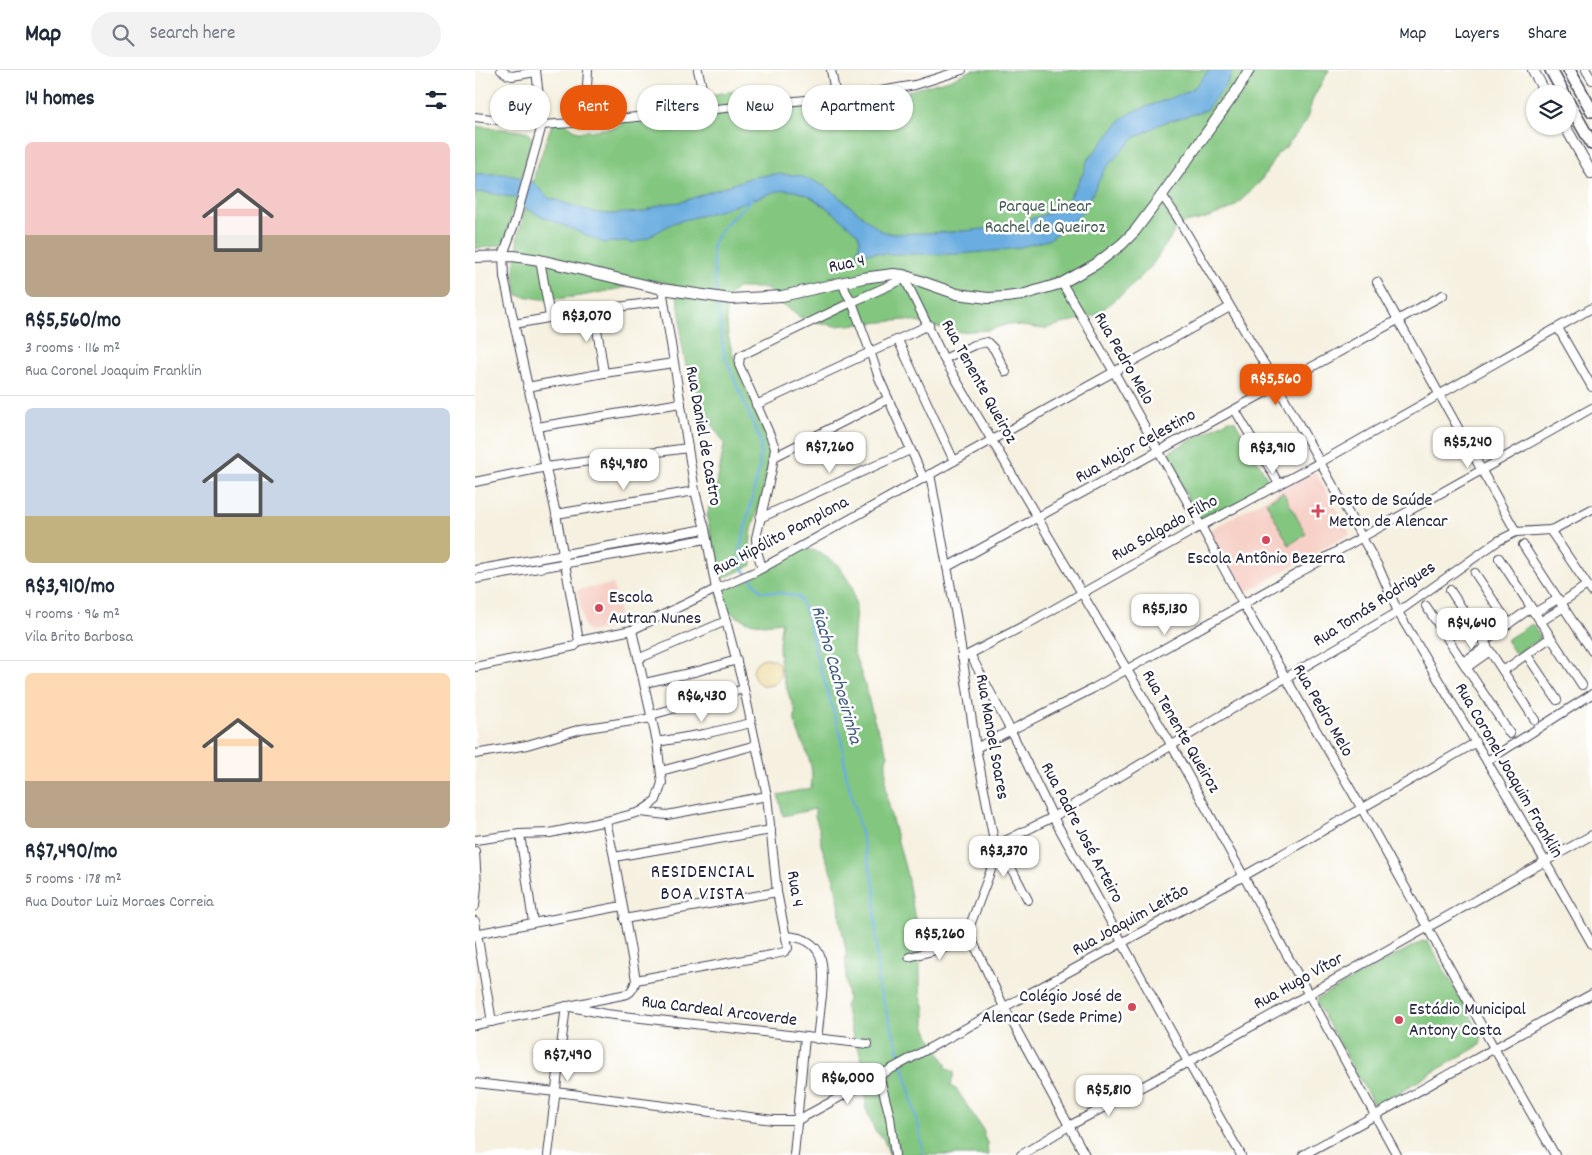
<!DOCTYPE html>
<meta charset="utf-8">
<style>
:root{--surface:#fff;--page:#f2f2f3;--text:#1f2937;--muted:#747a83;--line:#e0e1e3;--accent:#ea580c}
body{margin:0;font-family:Dekko,sans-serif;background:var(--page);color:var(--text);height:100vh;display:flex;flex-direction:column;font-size:19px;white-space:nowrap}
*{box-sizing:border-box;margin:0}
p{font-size:16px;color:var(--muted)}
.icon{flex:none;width:28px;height:28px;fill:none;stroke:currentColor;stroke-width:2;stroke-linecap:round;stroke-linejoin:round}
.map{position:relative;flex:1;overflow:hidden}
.details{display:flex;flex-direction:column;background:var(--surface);width:475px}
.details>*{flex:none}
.guide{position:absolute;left:15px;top:15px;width:475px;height:45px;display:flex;gap:10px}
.tools{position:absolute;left:1051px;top:15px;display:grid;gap:10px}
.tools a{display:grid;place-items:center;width:50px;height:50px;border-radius:50%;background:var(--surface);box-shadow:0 1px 4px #0004;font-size:25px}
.price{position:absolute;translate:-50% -42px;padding:0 11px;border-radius:10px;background:#fff;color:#222;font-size:16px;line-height:32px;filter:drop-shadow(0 1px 2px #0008)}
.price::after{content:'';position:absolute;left:50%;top:30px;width:15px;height:11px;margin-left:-8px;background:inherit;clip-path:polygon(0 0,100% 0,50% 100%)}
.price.on{background:var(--accent);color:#fff}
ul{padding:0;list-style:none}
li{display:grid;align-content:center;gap:10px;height:265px;padding:0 25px}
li+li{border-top:1px solid var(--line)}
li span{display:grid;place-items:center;height:155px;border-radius:8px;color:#555}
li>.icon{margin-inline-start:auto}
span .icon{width:90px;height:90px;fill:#fffc;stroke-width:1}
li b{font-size:21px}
h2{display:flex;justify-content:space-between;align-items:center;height:60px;padding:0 25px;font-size:21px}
.tag{padding:0 18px;border-radius:22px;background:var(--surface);box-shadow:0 1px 4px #0004;font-size:18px;line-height:45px}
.tag.on{background:var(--accent);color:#fff}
header{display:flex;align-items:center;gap:30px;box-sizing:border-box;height:70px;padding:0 25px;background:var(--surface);border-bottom:1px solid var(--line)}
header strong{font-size:24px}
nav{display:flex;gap:28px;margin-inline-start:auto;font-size:18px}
.search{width:350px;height:45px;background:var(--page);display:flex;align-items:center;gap:12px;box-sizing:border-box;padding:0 18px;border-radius:28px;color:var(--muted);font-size:19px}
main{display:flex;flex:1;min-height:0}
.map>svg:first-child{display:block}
.built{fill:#f7d1c8}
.green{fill:#82c67f;stroke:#52745d}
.sand{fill:#eeda9e;stroke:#887e6c}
.water{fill:#6bade0;stroke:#46688e}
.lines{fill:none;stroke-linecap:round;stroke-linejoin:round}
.stream{stroke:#6bade0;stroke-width:2.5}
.minor-casing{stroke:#424154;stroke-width:10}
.major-casing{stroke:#424154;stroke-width:12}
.highway-casing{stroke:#424154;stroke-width:14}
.minor{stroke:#fff;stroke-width:8}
.major{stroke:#fff;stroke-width:10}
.highway{stroke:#fff;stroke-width:11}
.poi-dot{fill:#d1495b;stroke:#fff;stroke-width:2}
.labels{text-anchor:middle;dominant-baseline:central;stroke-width:5;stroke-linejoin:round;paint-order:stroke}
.park-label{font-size:18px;fill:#445b53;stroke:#fff}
.street-label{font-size:18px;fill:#22223b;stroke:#fff}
.poi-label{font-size:18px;fill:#22223b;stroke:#fff;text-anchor:start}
.water-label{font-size:19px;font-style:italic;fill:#3f5a7d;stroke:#fff}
.neighbourhood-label{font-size:19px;letter-spacing:1px;fill:#22223b;stroke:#fff}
</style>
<header>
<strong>Map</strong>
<div class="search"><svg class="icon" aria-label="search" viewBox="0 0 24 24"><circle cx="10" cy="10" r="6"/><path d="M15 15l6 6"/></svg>Search here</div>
<nav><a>Map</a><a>Layers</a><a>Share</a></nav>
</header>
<main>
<section class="details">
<h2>14 homes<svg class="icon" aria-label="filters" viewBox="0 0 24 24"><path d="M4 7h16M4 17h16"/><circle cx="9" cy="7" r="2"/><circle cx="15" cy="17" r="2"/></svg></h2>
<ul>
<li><span style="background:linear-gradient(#f6c9c9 60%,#b9a48a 0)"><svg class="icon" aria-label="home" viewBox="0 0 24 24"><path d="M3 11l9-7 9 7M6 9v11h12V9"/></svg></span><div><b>R$5,560/mo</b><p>3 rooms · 116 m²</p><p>Rua Coronel Joaquim Franklin</p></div></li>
<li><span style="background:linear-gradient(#c9d6e8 70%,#c2b280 0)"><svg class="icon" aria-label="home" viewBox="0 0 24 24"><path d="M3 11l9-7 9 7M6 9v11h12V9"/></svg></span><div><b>R$3,910/mo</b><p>4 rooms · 96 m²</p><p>Vila Brito Barbosa</p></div></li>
<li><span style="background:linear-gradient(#ffd9b3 70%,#b9a48a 0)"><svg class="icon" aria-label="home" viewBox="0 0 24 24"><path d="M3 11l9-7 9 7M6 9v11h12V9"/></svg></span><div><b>R$7,490/mo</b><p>5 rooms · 178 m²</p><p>Rua Doutor Luiz Moraes Correia</p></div></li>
</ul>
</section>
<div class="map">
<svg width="1117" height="1085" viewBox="0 0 1117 1085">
<rect width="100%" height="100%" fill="#fff"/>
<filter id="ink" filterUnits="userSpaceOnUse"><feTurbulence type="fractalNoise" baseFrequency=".02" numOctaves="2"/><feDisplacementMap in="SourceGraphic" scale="10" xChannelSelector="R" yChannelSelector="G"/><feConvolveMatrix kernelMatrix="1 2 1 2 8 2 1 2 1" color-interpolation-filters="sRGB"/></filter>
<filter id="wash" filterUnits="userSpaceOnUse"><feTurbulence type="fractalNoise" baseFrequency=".0096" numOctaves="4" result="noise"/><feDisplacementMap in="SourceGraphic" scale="20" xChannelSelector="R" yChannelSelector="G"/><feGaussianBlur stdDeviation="1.12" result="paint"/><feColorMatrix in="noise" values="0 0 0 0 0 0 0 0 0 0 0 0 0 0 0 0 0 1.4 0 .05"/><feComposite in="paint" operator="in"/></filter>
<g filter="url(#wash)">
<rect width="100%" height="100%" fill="#f5f0df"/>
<g class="built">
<path d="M840 401 875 464 770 523 761 503 735 460Z"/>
<path d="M138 514 146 553 143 556 114 562 109 556 102 520Z"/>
</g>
<g class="green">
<path d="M497 0H854L838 28 831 52 810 78 803 83 785 112 758 138 729 149 700 155 698 164 675 198 652 220 621 245 568 259 533 254 514 260 485 262 431 250 360 256 328 249 301 230 292 218H262L250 230 253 264 256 278 266 307 295 373V385L287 425 277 459 275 475 277 495 245 510 232 447 235 433 241 419 249 375 248 371 238 357 212 300 206 270V250L200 215 172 209 152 217 106 226 72 230 42 225C39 215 39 204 40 193 41 185 45 177 42 170L50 138 54 140 61 116 58 112 60 103 80 45 103 62 140 58 148 51 190 33 225 26 261 21 296 25 337 34 429 22 474 10Z"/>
<path d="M0 56 52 62 57 68 30 170 25 175 0 179Z"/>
<path d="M754 350 760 351 795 413 794 417 729 451H726L690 388V384Z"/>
<path d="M808 422 831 464 814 475 791 432Z"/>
<path d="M328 478 344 482 363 495 377 516 381 537 378 580 390 615 399 650 413 685 411 690V718L415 742 432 805 439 844 445 857V916L446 926 450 939V955L458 973 471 994V998L479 1002 476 1016 482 1020 510 1063 508 1064 512 1073 513 1085H415L408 1068 400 1061 391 1039 390 1016 386 998V986L378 967 370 936 373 930 371 911V881L365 850 364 832 358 807 346 775 345 761 340 746V739L308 746 303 725 336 718C341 689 326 677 320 651 319 647 321 643 320 639 318 634 315 630 314 625 305 601 301 577 307 552L288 554 273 552 261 546 246 535 242 523Z"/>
<path d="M1057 554 1066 568 1041 585 1031 570Z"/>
<path d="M947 871 953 872 1007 966 1005 975 904 1034 898 1033 842 934 843 928Z"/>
</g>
<circle class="sand" cx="292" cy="602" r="14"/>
<path class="water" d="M734 0H758L751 15 731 40 685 54 659 68 630 99 609 140 595 155 573 170 542 178 519 181 482 184H408C398 181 392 185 382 183L385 171 383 164 359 143 333 125 319 121 311 120 299 122 247 140 198 153 172 168 157 173 151 171 129 173 66 146 50 138 41 128 9 122 0 123V104H30L46 108 58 112 74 128 118 142 134 144 167 142 187 134 206 132 275 108 297 104 322 105 337 110 353 118 406 161 418 164 477 162 509 159 528 156 562 147 574 143 592 131 609 102 612 91 647 49 657 42 707 24 720 17Z"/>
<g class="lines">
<g class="stream">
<path d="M241 223 237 178C243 158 262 143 277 129"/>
<path d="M242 231 249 285 286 372 284 399 265 480 268 499 286 521 308 523 324 527 332 545 341 584 366 666 371 704 400 818 401 867 403 915 426 987 444 1058 448 1085"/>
</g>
</g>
</g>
<g filter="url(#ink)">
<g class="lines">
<g class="minor-casing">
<g id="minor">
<path d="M26 0 33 5 37 6 61 2"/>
<path d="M61 0 67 55 40 152 28 185 29 207 81 444 104 571"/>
<path d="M223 0 232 40"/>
<path d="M356 0 361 27"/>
<path d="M1111 0 1117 10"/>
<path d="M0 47 67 55 112 52 389 24 440 15 487 0"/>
<path d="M112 52 111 33 113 0"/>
<path d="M687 125 702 147 803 317 904 498 923 542 1042 742 1117 874"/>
<path d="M65 190 75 247"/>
<path d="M428 205 469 289 697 676 922 1085"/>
<path d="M367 212 371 222 377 232 395 281 404 308 448 407"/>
<path d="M902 212 1041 462"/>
<path d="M587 213 639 302 726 456 768 534 887 739 1019 978 1080 1085"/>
<path d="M119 240 129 303"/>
<path d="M39 254 119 240 189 231"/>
<path d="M1083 258 1117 317"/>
<path d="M423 270 479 391"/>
<path d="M469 289 499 275 512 272 519 279 531 302"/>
<path d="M52 317 129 303 199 293"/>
<path d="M281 335 454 255"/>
<path d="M760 340 804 414"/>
<path d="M62 357 206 333"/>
<path d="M299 387 413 329"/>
<path d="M455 404 482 551 501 678 520 776 519 792 494 858 496 868 529 937 610 1085"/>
<path d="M0 412 71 397 213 378"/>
<path d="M81 444 220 421"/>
<path d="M285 448 435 380"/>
<path d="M1075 460 1117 522"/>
<path d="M1048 475 1117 581"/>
<path d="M1024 488 1107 615"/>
<path d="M472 497 968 225"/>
<path d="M287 498 282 481 281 468 297 399 300 378 295 365 264 295 265 286 377 232 431 208"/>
<path d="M0 500 230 459"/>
<path d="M1000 503 1034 554"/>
<path d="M0 509 231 469"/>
<path d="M975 520 1060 650"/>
<path d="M1086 533 1112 515"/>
<path d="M951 536 1035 664"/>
<path d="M1059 543 1083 529"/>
<path d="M1065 552 1089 537"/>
<path d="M1009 571 1056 538"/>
<path d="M495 584 536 661 578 747 713 992 766 1085"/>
<path d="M1052 585 1082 630"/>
<path d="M165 588 251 551"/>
<path d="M487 588 556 552 726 456 844 393 1117 238"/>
<path d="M988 592 1012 576"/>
<path d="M0 597 100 576 104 571 157 560 241 519 282 501 755 237"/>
<path d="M991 598 1015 581"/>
<path d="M1028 601 1075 568"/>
<path d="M170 613 223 601 262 590"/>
<path d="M176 645 269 619"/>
<path d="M182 672 229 664 276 653"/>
<path d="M501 678 617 619 1117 338"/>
<path d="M0 684 52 675 106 659 177 648"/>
<path d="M1012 691 1117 624"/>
<path d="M186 701 281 675"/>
<path d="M165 742 192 745 292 726"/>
<path d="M45 764 58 852"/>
<path d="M0 770 45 764 75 763 131 751"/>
<path d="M0 781 2 816 0 836"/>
<path d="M139 787 296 760"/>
<path d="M553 830 533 792 520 776 578 747 742 648 923 542 1023 471 1041 462 1075 460 1081 458 1117 439"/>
<path d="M149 849 302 822"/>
<path d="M0 851 17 952"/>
<path d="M0 864 147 836"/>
<path d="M311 866C350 868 350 895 347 926 345 940 344 955 342 969"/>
<path d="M434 887 496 871"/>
<path d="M161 910 296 885 309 882 313 878 302 822 292 726 269 619 251 551 241 519 230 459 220 421 187 219"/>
<path d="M0 955 152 924C158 921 159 916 161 910L139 787 131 751 165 742 174 736 181 730 187 713 182 672 157 560"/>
<path d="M404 1005 415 1047 420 1085"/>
<path d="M0 1013 81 1022 298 1050H323L769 806 1000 673"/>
<path d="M73 1085 91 936 131 944 393 974"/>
<path d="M319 1085 330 967"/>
<path d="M546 1085 594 1056 713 992 1117 765"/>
<path d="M828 1085C925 1033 1020 977 1117 924"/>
</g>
</g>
<g class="major-casing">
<g id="major">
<path d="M1058 0 1071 24"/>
<path d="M1090 56 1117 104"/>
<path d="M0 187 38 186 65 190 187 219 256 229 307 226 388 208 418 204 428 205 482 224 513 228 531 227 547 225 587 213 621 194 647 174 660 161 687 125 763 19 774 0"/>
</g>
</g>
<g class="highway-casing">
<g id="highway">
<path d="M1076 0 1089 24"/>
<path d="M1094 0 1117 41"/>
<path d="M1092 30 1117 74"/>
</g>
</g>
<use href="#minor" class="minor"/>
<use href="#major" class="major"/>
<use href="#highway" class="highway"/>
</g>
</g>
<g class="poi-dot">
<path d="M840.5 433.5h5v5h5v5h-5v5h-5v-5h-5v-5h5z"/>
<circle cx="791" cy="470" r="5"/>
<circle cx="124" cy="538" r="5"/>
<circle cx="657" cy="937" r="5"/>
<circle cx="924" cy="950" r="5"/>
</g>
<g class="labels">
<g class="park-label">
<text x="570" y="137">Parque Linear<tspan x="570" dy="21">Rachel de Queiroz</tspan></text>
</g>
<g class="street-label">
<text transform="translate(372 195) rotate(-11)">Rua 4</text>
<text transform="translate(648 289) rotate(60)">Rua Pedro Melo</text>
<text transform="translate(503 312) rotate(61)">Rua Tenente Queiroz</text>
<text transform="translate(227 366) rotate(80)">Rua Daniel de Castro</text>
<text transform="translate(661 377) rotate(-29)">Rua Major Celestino</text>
<text transform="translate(690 459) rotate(-29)">Rua Salgado Filho</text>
<text transform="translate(306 467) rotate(-28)">Rua Hipólito Pamplona</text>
<text transform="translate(900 535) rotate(-33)">Rua Tomás Rodrigues</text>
<text transform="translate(847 641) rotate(60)">Rua Pedro Melo</text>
<text transform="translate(705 662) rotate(60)">Rua Tenente Queiroz</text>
<text transform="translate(516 667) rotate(80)">Rua Manoel Soares</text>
<text transform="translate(1033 701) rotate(60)">Rua Coronel Joaquim Franklin</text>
<text transform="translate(606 763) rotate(62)">Rua Padre José Arteiro</text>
<text transform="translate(319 819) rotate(81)">Rua 4</text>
<text transform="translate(656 851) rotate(-29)">Rua Joaquim Leitão</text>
<text transform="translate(824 912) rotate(-29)">Rua Hugo Vítor</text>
<text transform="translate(244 942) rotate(7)">Rua Cardeal Arcoverde</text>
</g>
<g class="poi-label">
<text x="854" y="431">Posto de Saúde<tspan x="854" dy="21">Meton de Alencar</tspan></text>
<text x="791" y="489" text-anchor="middle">Escola Antônio Bezerra</text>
<text x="134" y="528">Escola<tspan x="134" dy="21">Autran Nunes</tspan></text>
<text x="647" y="927" text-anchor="end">Colégio José de<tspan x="647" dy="21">Alencar (Sede Prime)</tspan></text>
<text x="934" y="940">Estádio Municipal<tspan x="934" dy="21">Antony Costa</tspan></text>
</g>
<g class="water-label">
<text transform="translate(360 605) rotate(74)">Riacho Cachoeirinha</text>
</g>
<g class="neighbourhood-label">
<text x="228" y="803">RESIDENCIAL<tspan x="228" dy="22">BOA VISTA</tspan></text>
</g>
</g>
</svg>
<div class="tools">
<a><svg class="icon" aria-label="layers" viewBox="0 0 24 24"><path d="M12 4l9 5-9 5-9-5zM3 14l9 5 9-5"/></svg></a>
</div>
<b class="price" style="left:112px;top:273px">R$3,070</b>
<b class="price on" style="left:801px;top:336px">R$5,560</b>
<b class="price" style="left:993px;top:399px">R$5,240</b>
<b class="price" style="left:355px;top:404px">R$7,260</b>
<b class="price" style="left:798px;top:405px">R$3,910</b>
<b class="price" style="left:149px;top:421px">R$4,980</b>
<b class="price" style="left:690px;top:566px">R$5,130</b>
<b class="price" style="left:997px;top:580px">R$4,640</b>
<b class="price" style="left:227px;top:653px">R$6,430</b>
<b class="price" style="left:529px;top:808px">R$3,370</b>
<b class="price" style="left:465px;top:891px">R$5,260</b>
<b class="price" style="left:93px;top:1012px">R$7,490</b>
<b class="price" style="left:373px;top:1035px">R$6,000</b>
<b class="price" style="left:634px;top:1047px">R$5,810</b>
<div class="guide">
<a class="tag">Buy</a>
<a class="tag on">Rent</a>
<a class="tag">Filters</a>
<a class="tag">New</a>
<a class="tag">Apartment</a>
</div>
</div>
</main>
